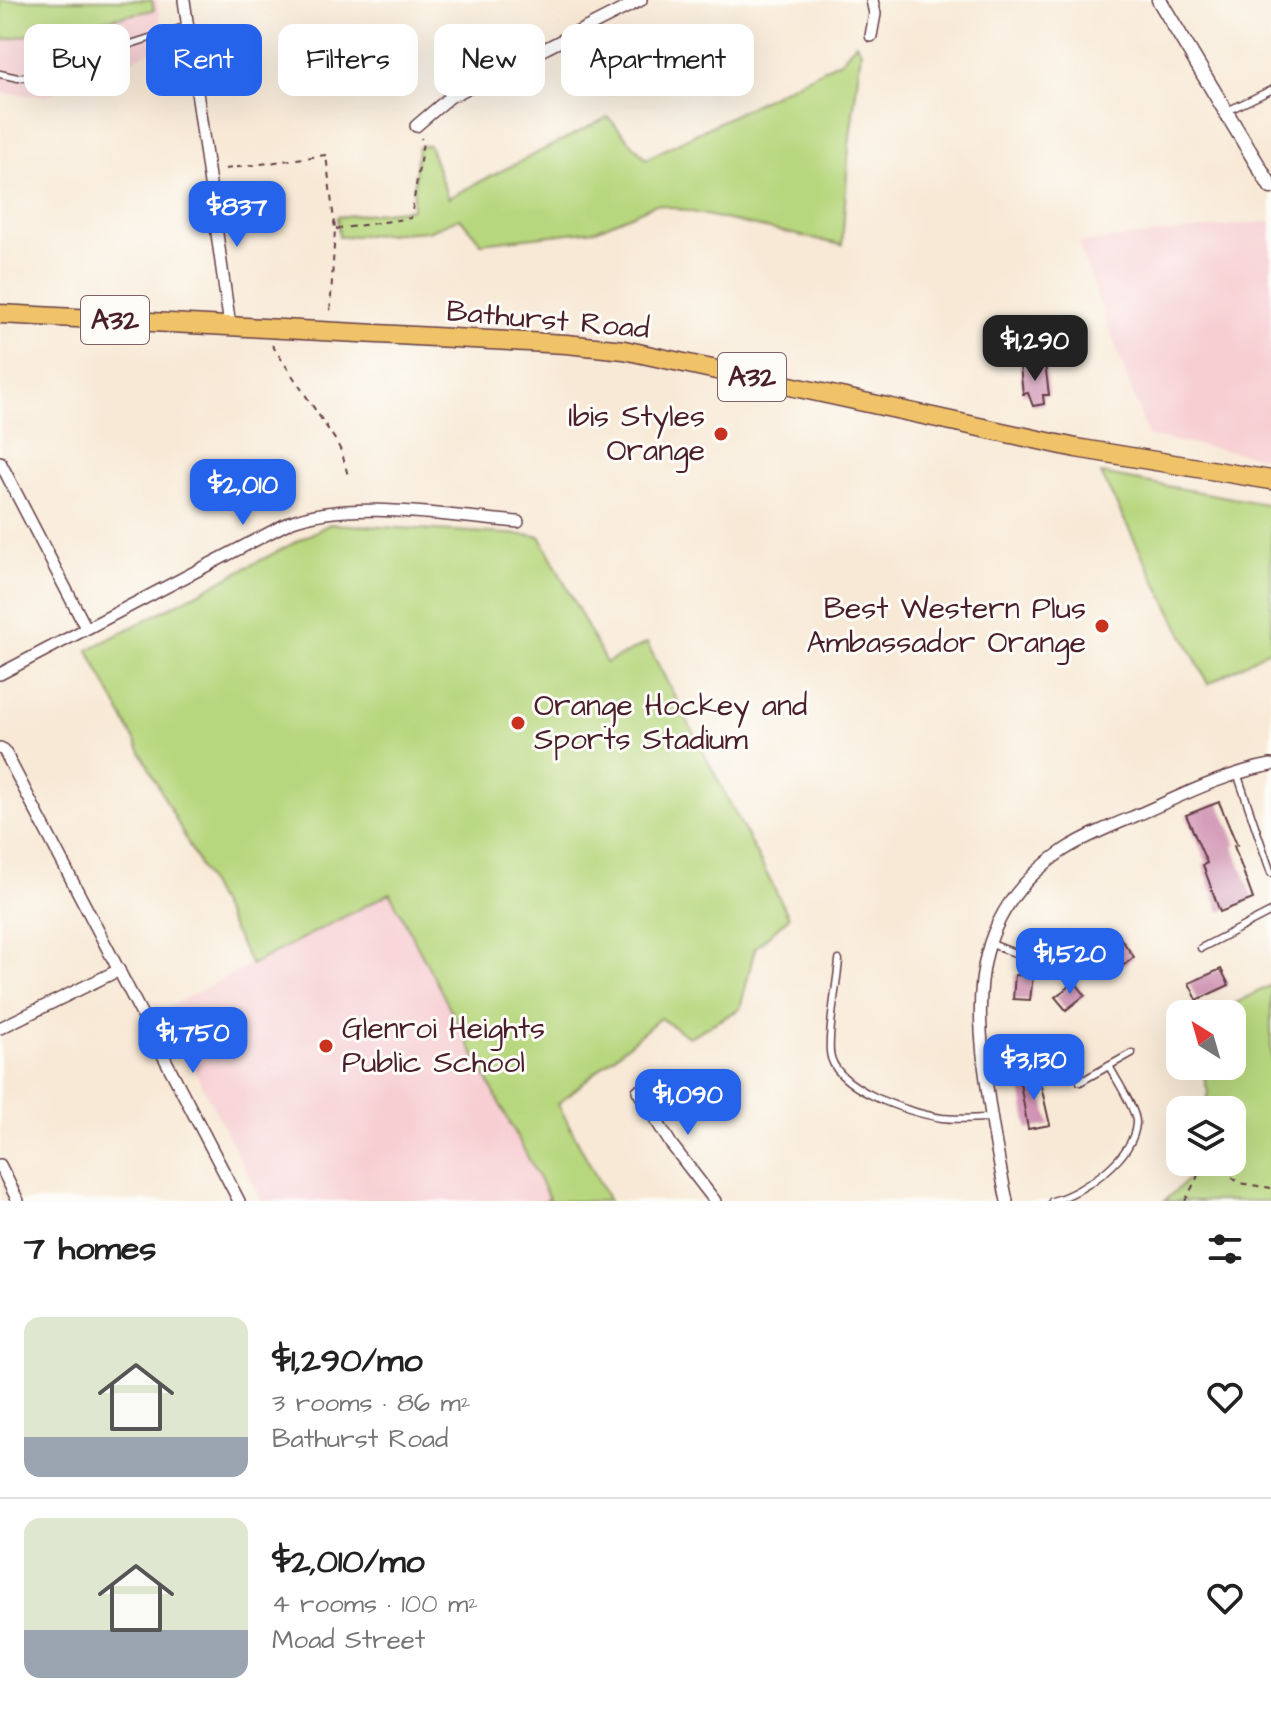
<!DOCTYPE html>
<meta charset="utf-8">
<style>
:root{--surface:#fff;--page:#f2f2f2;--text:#222;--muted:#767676;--line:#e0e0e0;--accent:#2563eb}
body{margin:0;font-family:"Architects Daughter",sans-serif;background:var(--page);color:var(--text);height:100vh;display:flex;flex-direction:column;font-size:30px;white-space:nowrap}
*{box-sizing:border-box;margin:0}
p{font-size:26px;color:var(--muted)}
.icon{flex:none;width:44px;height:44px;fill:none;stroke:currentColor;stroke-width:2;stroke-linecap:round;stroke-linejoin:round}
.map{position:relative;height:1201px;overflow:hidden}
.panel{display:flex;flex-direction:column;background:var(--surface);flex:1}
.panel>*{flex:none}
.top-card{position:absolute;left:24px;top:24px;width:800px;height:72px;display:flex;gap:16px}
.needle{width:52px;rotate:323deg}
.buttons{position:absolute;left:1166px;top:1000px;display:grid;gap:16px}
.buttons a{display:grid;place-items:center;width:80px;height:80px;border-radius:16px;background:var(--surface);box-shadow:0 8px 32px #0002;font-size:40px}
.price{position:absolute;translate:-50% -68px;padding:0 18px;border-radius:16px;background:var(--accent);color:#fff;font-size:26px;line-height:52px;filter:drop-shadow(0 2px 4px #0008)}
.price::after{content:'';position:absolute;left:50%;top:48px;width:24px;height:18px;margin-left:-12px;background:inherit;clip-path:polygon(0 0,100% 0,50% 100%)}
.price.active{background:#222;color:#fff}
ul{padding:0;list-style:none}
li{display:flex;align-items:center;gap:24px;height:200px;padding:0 24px}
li+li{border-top:2px solid var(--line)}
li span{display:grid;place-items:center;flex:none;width:224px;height:160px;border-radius:16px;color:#555}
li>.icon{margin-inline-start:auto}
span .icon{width:96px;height:96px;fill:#fffc;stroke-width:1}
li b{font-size:34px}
h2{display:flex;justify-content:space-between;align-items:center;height:96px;padding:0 24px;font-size:34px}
.chip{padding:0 28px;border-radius:16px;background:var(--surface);box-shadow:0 8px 32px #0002;font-size:28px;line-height:72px}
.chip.active{background:var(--accent);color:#fff}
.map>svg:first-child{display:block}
.built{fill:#f7cfd3}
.green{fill:#b7d77e;stroke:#807b54;stroke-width:2}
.building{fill:#ce8eb0}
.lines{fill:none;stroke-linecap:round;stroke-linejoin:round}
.service-casing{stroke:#643d45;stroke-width:9}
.minor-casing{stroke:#643d45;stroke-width:14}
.tertiary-casing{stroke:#643d45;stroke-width:17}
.trunk-casing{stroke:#643d45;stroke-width:21}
.path{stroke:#643d45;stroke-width:2;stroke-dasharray:6 6;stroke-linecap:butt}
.service{stroke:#fff;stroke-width:6}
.minor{stroke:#fff;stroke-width:11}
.tertiary{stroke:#fff;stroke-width:14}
.trunk{stroke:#f1c369;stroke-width:18}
.poi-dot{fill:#c8321e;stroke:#fdfcf7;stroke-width:3}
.labels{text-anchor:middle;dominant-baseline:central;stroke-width:6;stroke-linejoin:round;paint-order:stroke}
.shield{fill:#fdfcf7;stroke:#806168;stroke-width:2}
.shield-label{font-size:28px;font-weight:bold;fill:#4a1f2b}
.street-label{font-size:30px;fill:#4a1f2b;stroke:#fdfcf7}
.poi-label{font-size:30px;fill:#4a1f2b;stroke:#fdfcf7;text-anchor:end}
</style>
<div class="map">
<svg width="1271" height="1201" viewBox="0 0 1271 1201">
<rect width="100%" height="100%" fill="#fdfcf7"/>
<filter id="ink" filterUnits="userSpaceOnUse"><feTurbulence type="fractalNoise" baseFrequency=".0125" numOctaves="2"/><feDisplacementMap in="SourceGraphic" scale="16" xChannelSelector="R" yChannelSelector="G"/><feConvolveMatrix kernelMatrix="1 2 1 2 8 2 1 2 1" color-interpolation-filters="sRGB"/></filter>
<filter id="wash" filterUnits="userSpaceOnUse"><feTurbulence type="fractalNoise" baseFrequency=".006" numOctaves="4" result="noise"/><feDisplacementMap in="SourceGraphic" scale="32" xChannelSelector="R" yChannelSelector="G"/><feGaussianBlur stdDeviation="1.8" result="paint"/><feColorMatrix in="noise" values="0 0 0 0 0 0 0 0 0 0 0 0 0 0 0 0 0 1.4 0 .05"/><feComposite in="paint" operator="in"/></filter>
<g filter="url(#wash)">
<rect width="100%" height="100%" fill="#f8e9d6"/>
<g class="built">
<path d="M0 0H157L164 46 46 96 0 93Z"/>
<path d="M1271 221V435L1267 458 1148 436 1078 243Z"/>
<path d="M390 892 549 1199 545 1201H262L163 1010Z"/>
</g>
<g class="green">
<path d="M0 0H152L154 10 2 40Z"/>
<path d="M856 43 861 51 849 145 842 245 656 204 596 230 481 243 460 218 428 231 339 237 337 217 412 209 418 147 429 145 448 198 608 117 646 159 842 60Z"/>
<path d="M1101 474 1271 505V649L1208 684Z"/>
<path d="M330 524 540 536 606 663 647 643 789 917 755 948 740 1009 689 1037 660 1018 558 1104 609 1201H545L549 1198 390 893 251 965 88 650Z"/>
<path d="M1271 985V1201H1164L1196 1172 1198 1162H1232V1110H1205L1208 1092 1201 1066H1232V1014H1215Z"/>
</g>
<g id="blocks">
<g class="building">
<path d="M1045 363 1049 395H1043L1044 404 1033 406 1028 393 1023 394 1020 366Z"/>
<path d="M1219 802 1237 845 1234 846 1253 899 1220 912 1203 865 1207 863 1186 815Z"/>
<path d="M1119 936 1134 957 1120 968 1105 947Z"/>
<path d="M1221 969 1229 985 1197 1000 1189 983Z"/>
<path d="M1015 975 1033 976 1030 1000 1013 999Z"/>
<path d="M1075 982 1085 995 1066 1010 1055 997Z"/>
<path d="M1038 1073 1050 1125 1028 1129 1019 1077Z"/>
</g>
</g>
</g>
<g filter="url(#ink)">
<use href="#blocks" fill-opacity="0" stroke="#643d45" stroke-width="2"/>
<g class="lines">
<g class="service-casing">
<g id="service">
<path d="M0 74 18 78 34 75 187 26"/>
<path d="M1227 111 1271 90"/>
<path d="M1237 773 1271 873"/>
<path d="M989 943 1043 964 1056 963 1095 936"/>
<path d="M1201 948 1271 912"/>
<path d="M839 960C837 985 828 1029 830 1052 833 1089 910 1113 942 1118 957 1120 975 1118 991 1118"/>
<path d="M1080 1082 1132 1053"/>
<path d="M1052 1201C1083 1193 1134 1158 1136 1123 1137 1111 1116 1079 1109 1066"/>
</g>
</g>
<g class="minor-casing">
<g id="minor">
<path d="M184 0 230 326"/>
<path d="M871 36 875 14 872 0"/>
<path d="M416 126 450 97 641 0"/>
<path d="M0 462 86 628"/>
<path d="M0 674 290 522C351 498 452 517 518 522"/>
<path d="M0 748 4 750 239 1201"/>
<path d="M0 1028 119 970"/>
<path d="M638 1091 671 1144 715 1201"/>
<path d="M0 1165 18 1201"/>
<path d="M1007 1201C999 1163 992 1125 987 1087 973 991 974 910 1064 850 1086 836 1111 826 1135 816 1179 797 1223 774 1271 765"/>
</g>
</g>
<g class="tertiary-casing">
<path id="tertiary" d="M1159 0 1271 187"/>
</g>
<g class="trunk-casing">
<path id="trunk" d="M0 314 566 344 624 350 1076 448 1271 480"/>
</g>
<g class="path">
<path d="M225 169 326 155 335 229 330 314"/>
<path d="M336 229 411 218 423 142 421 138"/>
<path d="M272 345 336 441 342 453 348 476"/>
<path d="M1213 1162 1239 1183 1271 1188"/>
<path d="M1185 1201 1197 1178 1199 1162"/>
</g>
<use href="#service" class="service"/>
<use href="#minor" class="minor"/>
<use href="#tertiary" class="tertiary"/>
<use href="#trunk" class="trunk"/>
</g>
</g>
<g class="poi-dot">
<circle cx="721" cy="434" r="8"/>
<circle cx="1102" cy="626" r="8"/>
<circle cx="518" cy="723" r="8"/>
<circle cx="326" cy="1046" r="8"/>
</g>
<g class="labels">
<g class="shield">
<rect x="81" y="296" width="68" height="48" rx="6"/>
<rect x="718" y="353" width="68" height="48" rx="6"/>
</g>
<g class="shield-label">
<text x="115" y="320">A32</text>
<text x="752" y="377">A32</text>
</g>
<g class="street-label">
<text transform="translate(548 320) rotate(5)">Bathurst Road</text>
</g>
<g class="poi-label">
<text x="705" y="417">Ibis Styles<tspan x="705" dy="34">Orange</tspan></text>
<text x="1086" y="609">Best Western Plus<tspan x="1086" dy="34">Ambassador Orange</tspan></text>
<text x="534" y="706" text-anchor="start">Orange Hockey and<tspan x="534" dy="34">Sports Stadium</tspan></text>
<text x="342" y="1029" text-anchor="start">Glenroi Heights<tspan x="342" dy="34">Public School</tspan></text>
</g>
</g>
</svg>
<div class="buttons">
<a><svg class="needle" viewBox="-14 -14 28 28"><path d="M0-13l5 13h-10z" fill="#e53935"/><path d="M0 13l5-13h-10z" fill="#767676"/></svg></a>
<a><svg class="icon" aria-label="layers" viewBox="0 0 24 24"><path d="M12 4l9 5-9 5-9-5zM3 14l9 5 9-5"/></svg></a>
</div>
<b class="price" style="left:237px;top:249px">$837</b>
<b class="price active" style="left:1035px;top:383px">$1,290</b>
<b class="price" style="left:243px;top:527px">$2,010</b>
<b class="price" style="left:1070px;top:996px">$1,520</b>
<b class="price" style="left:193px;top:1075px">$1,750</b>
<b class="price" style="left:1034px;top:1102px">$3,130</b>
<b class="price" style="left:688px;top:1137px">$1,090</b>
<div class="top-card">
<a class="chip">Buy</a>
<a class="chip active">Rent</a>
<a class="chip">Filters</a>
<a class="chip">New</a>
<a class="chip">Apartment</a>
</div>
</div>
<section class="panel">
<h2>7 homes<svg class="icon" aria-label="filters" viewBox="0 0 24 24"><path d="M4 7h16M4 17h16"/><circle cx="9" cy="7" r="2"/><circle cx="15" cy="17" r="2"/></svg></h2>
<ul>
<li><span style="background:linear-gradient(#dfe7d0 75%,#9aa5b1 0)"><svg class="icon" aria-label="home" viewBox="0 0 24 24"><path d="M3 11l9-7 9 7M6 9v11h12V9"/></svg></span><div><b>$1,290/mo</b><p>3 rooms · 86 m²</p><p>Bathurst Road</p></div><svg class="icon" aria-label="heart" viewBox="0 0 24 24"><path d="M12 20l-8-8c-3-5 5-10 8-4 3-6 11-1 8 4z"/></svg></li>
<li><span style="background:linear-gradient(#dfe7d0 70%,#9aa5b1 0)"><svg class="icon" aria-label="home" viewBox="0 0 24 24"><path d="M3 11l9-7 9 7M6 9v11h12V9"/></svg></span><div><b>$2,010/mo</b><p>4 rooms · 100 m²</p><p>Moad Street</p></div><svg class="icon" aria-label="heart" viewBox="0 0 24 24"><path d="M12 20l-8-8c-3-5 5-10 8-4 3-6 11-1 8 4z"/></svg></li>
</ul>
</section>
